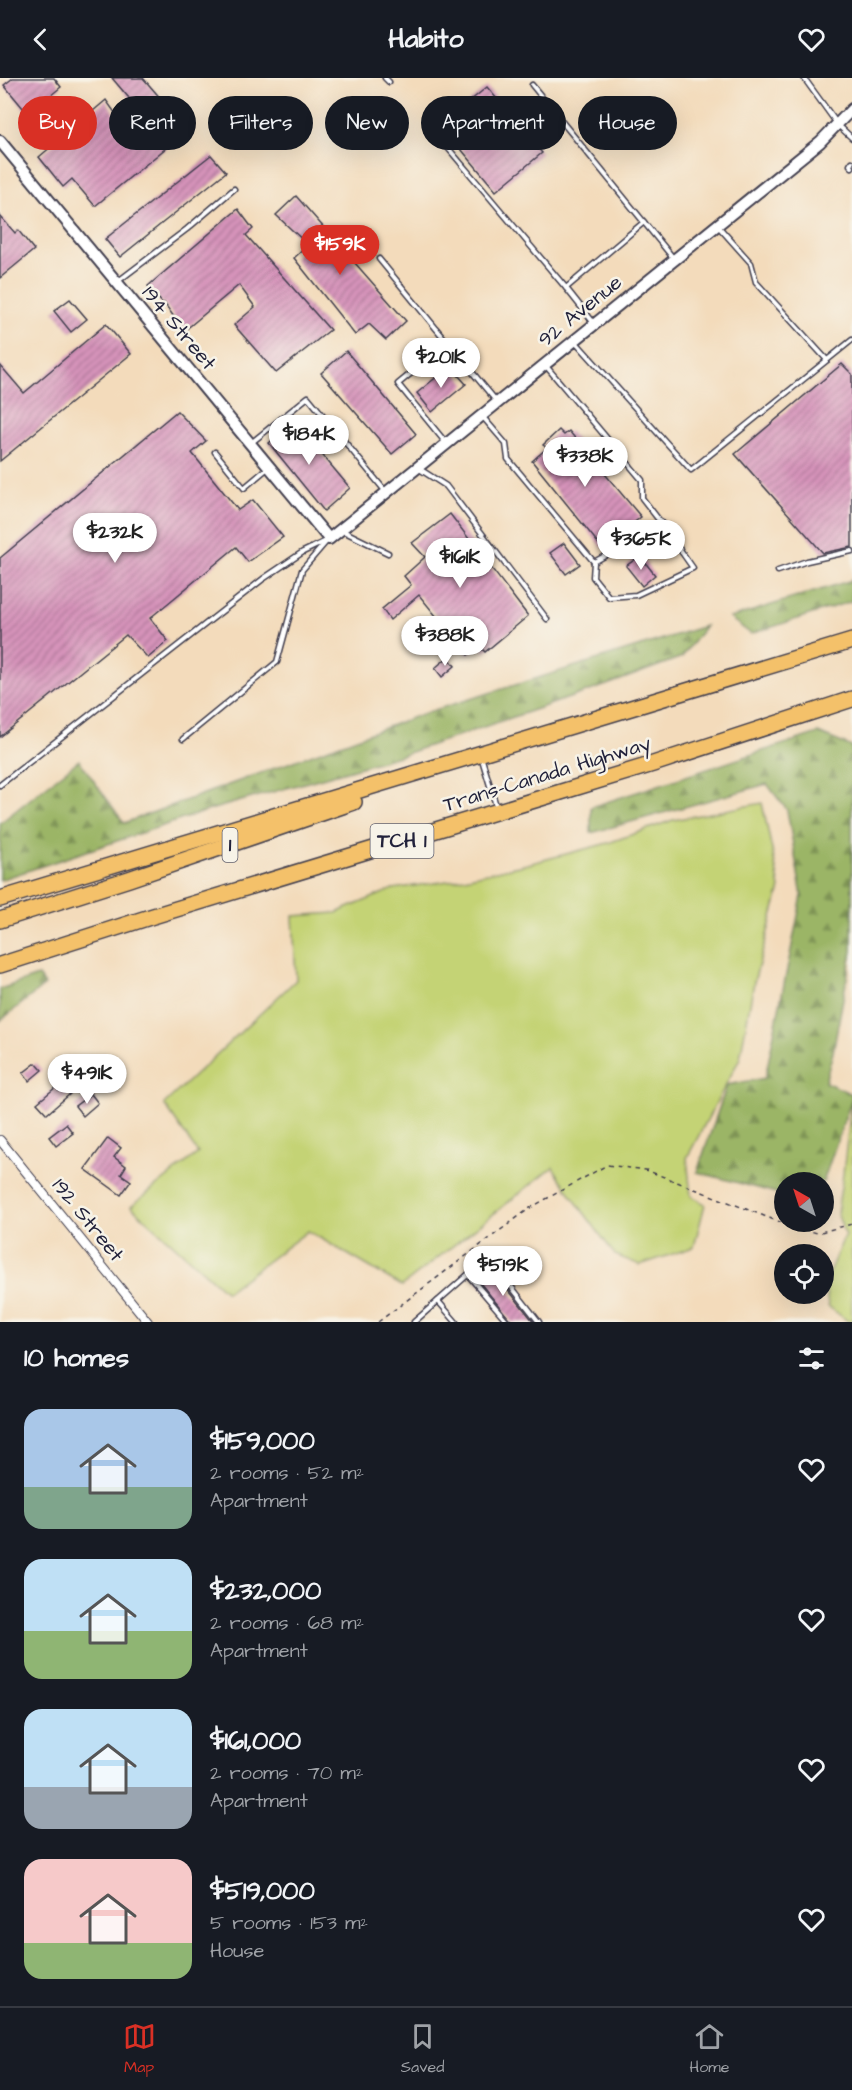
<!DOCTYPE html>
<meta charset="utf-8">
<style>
:root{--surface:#171b24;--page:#20242c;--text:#f1f3f6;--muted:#9ea1a6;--line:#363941;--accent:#d93025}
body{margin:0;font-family:"Architects Daughter",sans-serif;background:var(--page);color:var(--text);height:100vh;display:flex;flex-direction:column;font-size:22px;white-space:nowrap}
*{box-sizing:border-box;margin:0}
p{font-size:20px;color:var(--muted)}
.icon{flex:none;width:33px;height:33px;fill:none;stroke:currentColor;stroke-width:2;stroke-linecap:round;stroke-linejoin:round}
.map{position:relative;height:1244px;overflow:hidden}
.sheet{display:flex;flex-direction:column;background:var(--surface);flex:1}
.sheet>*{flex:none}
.top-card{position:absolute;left:18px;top:18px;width:816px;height:54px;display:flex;gap:12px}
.needle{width:39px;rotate:321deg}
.buttons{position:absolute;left:774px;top:1094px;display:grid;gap:12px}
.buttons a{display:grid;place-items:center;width:60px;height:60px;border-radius:50%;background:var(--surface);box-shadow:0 6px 24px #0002;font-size:30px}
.price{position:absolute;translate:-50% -51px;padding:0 14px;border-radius:21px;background:#fff;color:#222;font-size:20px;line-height:39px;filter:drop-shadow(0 2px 3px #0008)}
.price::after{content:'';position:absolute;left:50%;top:36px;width:18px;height:14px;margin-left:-9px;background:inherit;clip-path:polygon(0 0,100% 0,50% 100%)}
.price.on{background:var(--accent);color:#fff}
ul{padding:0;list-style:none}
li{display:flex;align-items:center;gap:18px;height:150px;padding:0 24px}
li span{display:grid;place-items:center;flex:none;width:168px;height:120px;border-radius:18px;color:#555}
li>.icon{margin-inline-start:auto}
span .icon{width:72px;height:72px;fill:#fffc;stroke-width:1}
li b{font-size:26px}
h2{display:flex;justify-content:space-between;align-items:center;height:72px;padding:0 24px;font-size:26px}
.tag{padding:0 21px;border-radius:27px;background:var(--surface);box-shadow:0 6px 24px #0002;font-size:21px;line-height:54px}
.tag.on{background:var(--accent);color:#fff}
header{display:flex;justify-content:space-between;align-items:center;height:78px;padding:0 24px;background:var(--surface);font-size:27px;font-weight:800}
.menu{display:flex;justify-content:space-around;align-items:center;height:84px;border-top:2px solid var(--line);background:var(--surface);font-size:16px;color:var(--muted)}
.menu a{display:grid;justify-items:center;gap:3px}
.menu .on{color:var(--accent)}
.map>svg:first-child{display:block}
.green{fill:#c4d375;stroke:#737a58;stroke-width:1.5}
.forest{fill:url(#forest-firs);stroke:#5e6c50;stroke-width:1.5}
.building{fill:url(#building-hatch)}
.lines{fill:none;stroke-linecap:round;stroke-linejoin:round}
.service-casing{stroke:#413e4e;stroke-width:7}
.minor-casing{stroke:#413e4e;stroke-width:10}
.tertiary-casing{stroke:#413e4e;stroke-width:14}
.motorway-casing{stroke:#413e4e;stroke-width:18}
.path{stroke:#413e4e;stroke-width:1.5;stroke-dasharray:4.5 4.5;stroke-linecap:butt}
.service{stroke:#fff;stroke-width:4}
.minor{stroke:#fff;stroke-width:8}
.tertiary{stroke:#fff;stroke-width:10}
.motorway{stroke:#f4c16a;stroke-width:15}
.labels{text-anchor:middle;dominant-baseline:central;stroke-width:5;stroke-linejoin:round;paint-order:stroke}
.shield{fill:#f7f3e8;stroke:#62616f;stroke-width:1.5}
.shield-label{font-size:20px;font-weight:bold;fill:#22223b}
.street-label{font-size:21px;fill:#22223b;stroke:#f7f3e8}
</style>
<header><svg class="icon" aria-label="back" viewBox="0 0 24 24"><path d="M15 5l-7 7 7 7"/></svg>Habito<svg class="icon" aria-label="heart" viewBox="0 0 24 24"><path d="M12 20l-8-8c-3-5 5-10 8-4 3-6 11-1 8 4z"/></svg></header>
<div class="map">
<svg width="852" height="1244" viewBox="0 0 852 1244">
<defs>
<pattern id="forest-firs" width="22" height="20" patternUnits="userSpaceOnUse" patternTransform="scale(1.5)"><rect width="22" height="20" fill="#9bb566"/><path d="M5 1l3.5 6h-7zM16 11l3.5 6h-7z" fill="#7e9355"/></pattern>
<pattern id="building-hatch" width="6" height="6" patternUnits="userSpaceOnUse" patternTransform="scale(1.5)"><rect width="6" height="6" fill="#d693ba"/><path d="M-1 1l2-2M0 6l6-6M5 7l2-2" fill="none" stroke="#ad7898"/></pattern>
</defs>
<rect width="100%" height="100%" fill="#f7f3e8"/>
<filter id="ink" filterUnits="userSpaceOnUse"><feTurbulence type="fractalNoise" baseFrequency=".0167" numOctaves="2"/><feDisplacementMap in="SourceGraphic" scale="12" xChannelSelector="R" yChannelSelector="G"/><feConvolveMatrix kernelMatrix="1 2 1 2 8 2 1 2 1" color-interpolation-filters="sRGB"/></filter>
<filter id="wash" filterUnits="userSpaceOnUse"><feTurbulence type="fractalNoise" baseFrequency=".008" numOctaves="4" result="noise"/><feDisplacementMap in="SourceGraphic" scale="24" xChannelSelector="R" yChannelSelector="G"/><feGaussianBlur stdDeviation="1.35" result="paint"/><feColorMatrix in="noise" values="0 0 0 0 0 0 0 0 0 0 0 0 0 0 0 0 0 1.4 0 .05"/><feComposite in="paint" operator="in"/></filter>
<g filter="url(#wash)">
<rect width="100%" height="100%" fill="#f3dbbb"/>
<g class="green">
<path d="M762 725 780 810 754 904 740 980 687 1080 691 1118 705 1126 694 1169 640 1187 615 1177 574 1121 553 1089 402 1208 308 1153 226 1214 131 1128 198 1075 164 1026 296 902 293 838 336 835 393 811 455 802 528 786 608 765 673 742Z"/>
<path d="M852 1019V1244H849L828 1228 825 1203 845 1157 837 1135 843 1096Z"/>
</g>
<g class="forest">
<path d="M852 502V523L751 556 730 540Z"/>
<path d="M705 548 682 579 607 607 399 678 213 731 0 802V745L79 682 124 745 428 634Z"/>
<path d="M818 655 852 669V873L833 974 825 1004 852 1016V1020L823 1104H784V1117L697 1094 727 1007 765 1000 802 818 787 732 767 706 591 755V729Z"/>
<path d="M38 898 45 907 0 943V911Z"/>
</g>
<g id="blocks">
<g class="building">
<path d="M13 0H54L61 9 28 36 4 7Z"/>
<path d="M112 0H143L188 52 95 128 72 101 63 109 39 79 106 22 118 39 134 26Z"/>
<path d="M487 9 542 75 496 113 441 47Z"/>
<path d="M211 77 226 94 120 179 105 161Z"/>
<path d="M296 118 406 243 386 262 369 246 355 257 294 180 308 167 276 137Z"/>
<path d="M238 131 253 151 246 157 330 252 276 295 234 247 255 229 239 207 184 253 164 225 163 226 148 208Z"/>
<path d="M0 138 15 155 18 152 34 172 0 200Z"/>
<path d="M70 221 87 241 71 254 54 233Z"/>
<path d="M106 246 131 276 0 383V287L24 315Z"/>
<path d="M346 273 416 356 392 376 321 295Z"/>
<path d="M842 286 852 296V469L823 475 735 376Z"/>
<path d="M450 288 466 306 432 334 417 315Z"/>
<path d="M177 333 206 363 192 375 238 432 253 422 283 459 248 484 236 469 150 540 168 563 148 580 126 557 0 659V480Z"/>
<path d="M294 343 350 410 324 433 269 365Z"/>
<path d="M559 352 564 357 569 353 641 439 602 470 532 383 547 370 543 367Z"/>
<path d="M450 436 528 538 485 574 479 568 468 577 419 517 390 542 382 531 411 507 404 498 425 479 412 465Z"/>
<path d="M564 465 580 486 566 496 550 475Z"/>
<path d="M640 478 655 497 642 508 626 488Z"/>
<path d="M448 579 455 588 442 599 435 590Z"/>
<path d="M36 985 42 992 29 1003 23 995Z"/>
<path d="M56 1009 59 1013 64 1009 70 1016 47 1036 37 1025Z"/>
<path d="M91 1016 98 1025 83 1038 75 1028Z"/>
<path d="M66 1046 73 1055 56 1068 49 1059Z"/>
<path d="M108 1060 121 1070 114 1079 126 1088 121 1096 131 1103 121 1117 85 1091Z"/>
<path d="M490 1189 534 1244H512L476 1200Z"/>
</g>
</g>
</g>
<g filter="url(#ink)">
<use href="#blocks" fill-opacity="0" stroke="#413e4e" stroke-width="1.5"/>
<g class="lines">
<g class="service-casing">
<g id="service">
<path d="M385 0 389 4"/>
<path d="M804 0 838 47 852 60"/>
<path d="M532 7 674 181"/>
<path d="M443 64 566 210 644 144"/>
<path d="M852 84 850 87 852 89"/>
<path d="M718 148 751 185 756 204 827 282"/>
<path d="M379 181 448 265"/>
<path d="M117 204 187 151 234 111"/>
<path d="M566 210 593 244"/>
<path d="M575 263 691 392 852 262"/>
<path d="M482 338 506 366 508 381 594 484 662 446 642 420V402L546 288"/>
<path d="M251 365 308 319 386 414"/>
<path d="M446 365 398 306 448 265 497 324"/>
<path d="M215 374 244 410 269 389"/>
<path d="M418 390 446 408 547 541"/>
<path d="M341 452 388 475"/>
<path d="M594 484 593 499 609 519 636 517 693 490 662 446"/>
<path d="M778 493 807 483 852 473"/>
<path d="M183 661 277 584 302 492 326 464"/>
<path d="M481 678 497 731"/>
<path d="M0 707 263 501 303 474 328 462"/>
<path d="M468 1197 508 1244"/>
<path d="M438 1223 456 1244"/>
<path d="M414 1244 488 1179 539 1244"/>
</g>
</g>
<g class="minor-casing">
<path id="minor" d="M0 1062 148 1244"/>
</g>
<g class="tertiary-casing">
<path id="tertiary" d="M0 63 329 461 820 64 852 31"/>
</g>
<g class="motorway-casing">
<g id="motorway">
<path d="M0 821 852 563"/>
<path d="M0 842 129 801 354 724"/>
<path d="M0 887 150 839 653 686 852 621"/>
</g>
</g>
<path class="path" d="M378 1244 530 1130 607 1087 646 1092 777 1143 817 1155 852 1146"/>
<use href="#service" class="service"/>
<use href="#minor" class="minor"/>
<use href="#tertiary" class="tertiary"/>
<use href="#motorway" class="motorway"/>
</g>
</g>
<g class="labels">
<g class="shield">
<rect x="370.5" y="746" width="63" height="34" rx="4.5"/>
<rect x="222.5" y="750" width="15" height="34" rx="4.5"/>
</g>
<g class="shield-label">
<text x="402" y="763">TCH 1</text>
<text x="230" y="767">1</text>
</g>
<g class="street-label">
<text transform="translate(580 233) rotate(-39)">92 Avenue</text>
<text transform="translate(179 250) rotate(50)">194 Street</text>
<text transform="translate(547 696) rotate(-17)">Trans-Canada Highway</text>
<text transform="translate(88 1142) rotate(51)">192 Street</text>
</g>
</g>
</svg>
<div class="buttons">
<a><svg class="needle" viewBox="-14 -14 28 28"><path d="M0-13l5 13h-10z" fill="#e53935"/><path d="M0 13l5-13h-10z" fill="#9ea1a6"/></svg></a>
<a><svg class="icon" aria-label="locate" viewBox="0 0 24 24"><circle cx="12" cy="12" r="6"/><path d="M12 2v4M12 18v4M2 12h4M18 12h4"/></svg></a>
</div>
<b class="price on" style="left:340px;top:198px">$159K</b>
<b class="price" style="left:441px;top:311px">$201K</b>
<b class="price" style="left:309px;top:388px">$184K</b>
<b class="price" style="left:585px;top:410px">$338K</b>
<b class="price" style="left:115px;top:486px">$232K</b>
<b class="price" style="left:641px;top:493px">$365K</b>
<b class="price" style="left:460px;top:511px">$161K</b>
<b class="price" style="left:445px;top:589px">$388K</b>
<b class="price" style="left:87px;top:1027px">$491K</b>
<b class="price" style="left:503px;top:1219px">$519K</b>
<div class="top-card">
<a class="tag on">Buy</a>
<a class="tag">Rent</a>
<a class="tag">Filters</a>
<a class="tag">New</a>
<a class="tag">Apartment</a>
<a class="tag">House</a>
</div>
</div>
<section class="sheet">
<h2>10 homes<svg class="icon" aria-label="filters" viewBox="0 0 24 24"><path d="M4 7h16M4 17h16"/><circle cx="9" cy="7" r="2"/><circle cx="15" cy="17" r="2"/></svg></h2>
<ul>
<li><span style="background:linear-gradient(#a9c7e8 65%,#7fa58c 0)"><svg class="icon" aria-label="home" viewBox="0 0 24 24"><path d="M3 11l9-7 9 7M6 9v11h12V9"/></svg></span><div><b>$159,000</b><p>2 rooms · 52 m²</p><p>Apartment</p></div><svg class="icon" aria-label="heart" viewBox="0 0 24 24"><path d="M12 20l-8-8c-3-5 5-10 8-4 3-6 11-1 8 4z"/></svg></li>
<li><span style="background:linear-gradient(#bfe0f5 60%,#8fb573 0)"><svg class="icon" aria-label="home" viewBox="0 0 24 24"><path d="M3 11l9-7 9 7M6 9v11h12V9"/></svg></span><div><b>$232,000</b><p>2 rooms · 68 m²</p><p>Apartment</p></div><svg class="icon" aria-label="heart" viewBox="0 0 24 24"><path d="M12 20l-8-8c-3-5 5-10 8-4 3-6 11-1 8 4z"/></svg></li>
<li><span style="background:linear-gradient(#bfe0f5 65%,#9aa5b1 0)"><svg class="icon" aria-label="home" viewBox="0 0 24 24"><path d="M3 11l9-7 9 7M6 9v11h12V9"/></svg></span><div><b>$161,000</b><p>2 rooms · 70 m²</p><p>Apartment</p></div><svg class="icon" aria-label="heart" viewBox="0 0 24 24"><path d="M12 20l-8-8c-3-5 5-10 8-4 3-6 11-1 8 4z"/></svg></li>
<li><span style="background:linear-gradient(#f6c9c9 70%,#8fb573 0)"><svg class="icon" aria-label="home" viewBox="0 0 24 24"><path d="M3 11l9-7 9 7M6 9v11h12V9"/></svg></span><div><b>$519,000</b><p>5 rooms · 153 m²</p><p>House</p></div><svg class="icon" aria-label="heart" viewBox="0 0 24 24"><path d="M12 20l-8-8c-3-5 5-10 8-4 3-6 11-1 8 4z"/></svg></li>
</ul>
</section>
<nav class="menu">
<a class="on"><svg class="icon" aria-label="map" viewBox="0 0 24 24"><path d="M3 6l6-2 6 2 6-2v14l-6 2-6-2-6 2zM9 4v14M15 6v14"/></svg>Map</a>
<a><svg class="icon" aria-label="saved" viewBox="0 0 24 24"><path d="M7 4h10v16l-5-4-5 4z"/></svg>Saved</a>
<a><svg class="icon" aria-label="home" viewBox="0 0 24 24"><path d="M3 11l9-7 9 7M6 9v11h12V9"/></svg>Home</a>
</nav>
